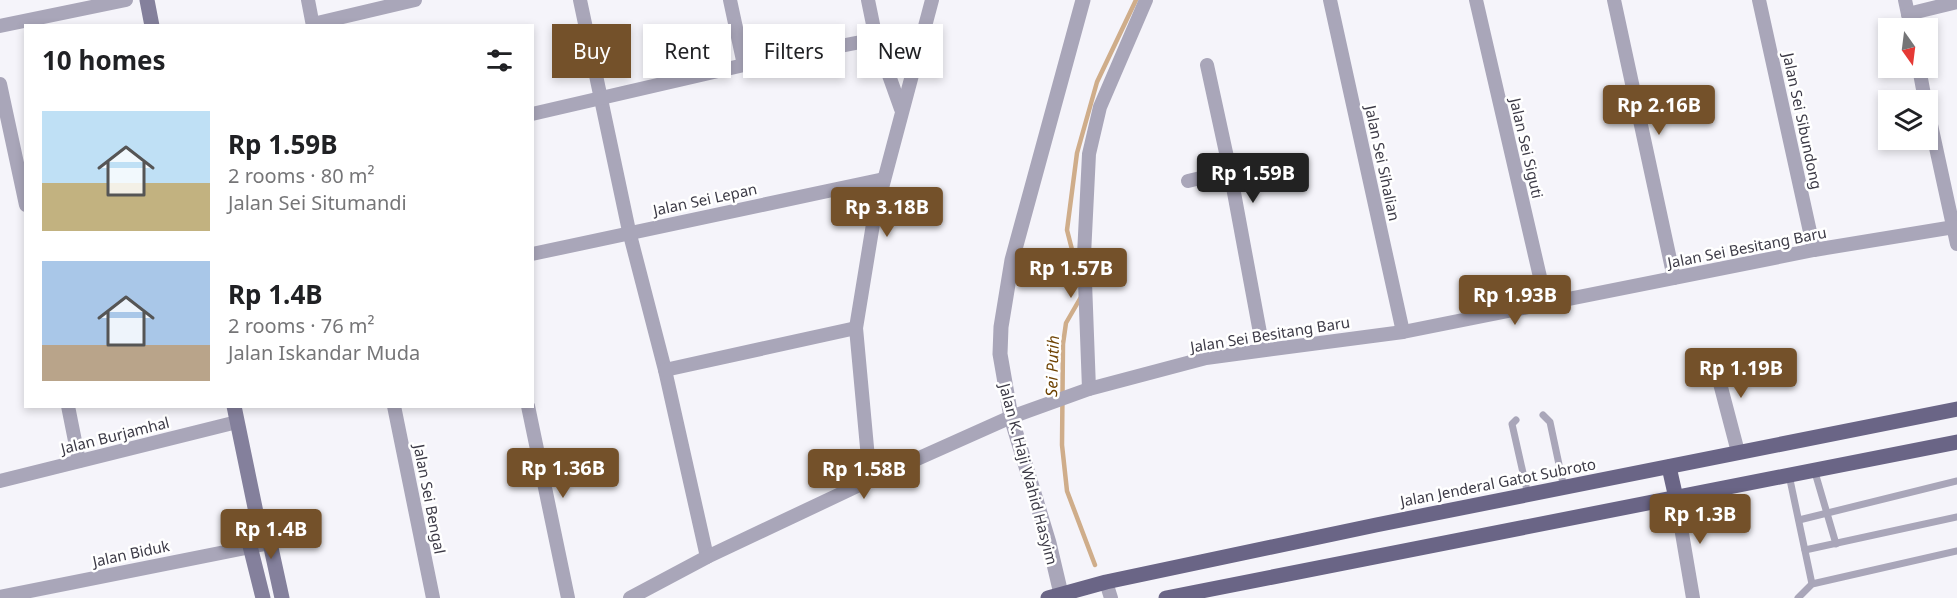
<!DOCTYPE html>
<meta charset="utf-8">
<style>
:root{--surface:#fff;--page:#f2f2f2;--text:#202124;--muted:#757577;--accent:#74512a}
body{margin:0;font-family:"Noto Sans",sans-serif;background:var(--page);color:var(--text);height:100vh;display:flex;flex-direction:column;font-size:22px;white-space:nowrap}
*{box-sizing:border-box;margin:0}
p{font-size:20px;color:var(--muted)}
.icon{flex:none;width:33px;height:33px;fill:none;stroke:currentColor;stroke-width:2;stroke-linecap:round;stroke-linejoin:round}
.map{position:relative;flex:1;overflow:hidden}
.drawer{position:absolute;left:24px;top:24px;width:510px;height:384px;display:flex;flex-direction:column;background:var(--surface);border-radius:0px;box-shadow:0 3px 9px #0003}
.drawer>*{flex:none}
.guide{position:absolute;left:552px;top:24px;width:570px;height:54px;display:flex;gap:12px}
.needle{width:39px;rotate:166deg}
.tools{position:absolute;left:1878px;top:18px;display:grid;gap:12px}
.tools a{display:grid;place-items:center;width:60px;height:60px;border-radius:0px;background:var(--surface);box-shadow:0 3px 9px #0003;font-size:30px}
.price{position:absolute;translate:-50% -51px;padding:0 14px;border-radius:6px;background:var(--accent);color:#fff;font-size:20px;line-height:39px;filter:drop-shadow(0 2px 3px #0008)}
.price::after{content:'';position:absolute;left:50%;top:36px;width:18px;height:14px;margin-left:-9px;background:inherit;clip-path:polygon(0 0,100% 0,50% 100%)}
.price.on{background:#222;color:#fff}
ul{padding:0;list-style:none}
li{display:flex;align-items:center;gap:18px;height:150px;padding:0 18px}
li span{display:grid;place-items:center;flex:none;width:168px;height:120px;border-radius:0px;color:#555}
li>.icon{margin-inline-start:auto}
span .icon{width:72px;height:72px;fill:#fffc;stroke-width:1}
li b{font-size:26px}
h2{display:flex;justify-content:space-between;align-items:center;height:72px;padding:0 18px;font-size:26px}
.tag{padding:0 21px;border-radius:0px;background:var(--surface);box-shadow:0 3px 9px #0003;font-size:21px;line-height:54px}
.tag.on{background:var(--accent);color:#fff}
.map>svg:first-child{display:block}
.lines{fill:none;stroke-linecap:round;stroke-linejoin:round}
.stream{stroke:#cfad8a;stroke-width:4.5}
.service{stroke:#a9a6b9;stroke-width:7}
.minor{stroke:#a9a6b9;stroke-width:14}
.tertiary{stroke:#a9a6b9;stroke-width:15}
.secondary{stroke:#84809c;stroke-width:15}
.primary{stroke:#6a6586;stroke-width:15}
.labels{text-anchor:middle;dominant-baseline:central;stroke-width:5;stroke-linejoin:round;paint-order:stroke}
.street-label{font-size:15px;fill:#3c3a46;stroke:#fff}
.water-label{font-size:16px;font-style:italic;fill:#6e4202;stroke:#fff}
</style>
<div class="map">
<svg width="1957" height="598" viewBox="0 0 1957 598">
<rect width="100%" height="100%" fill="#f5f4fa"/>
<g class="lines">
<g class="stream">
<path d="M1079 277 1067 230 1077 153 1097 82 1136 0"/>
<path d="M1081 297 1066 323 1063 344 1062 445 1067 491 1095 565"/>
</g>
<g class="service">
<path d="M1543 415 1550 422 1564 488"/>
<path d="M1516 420 1512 424 1528 495"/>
<path d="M1814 469 1836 544"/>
<path d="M1789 475 1812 584"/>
<path d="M1799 520 1957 481"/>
<path d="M1805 550 1957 517"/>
<path d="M1798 598 1812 584 1957 551"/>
</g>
<g class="minor">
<path d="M308 0 313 26"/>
<path d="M580 0 629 231 665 370 707 557"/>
<path d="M730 0 744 65"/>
<path d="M868 0 876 39 901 109"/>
<path d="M1330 0 1403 332"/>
<path d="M1476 0 1546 303"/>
<path d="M1614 0 1674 278"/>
<path d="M1759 0 1814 250"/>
<path d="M1905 0 1911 28"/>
<path d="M1908 14 1957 2"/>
<path d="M313 24 415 0"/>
<path d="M0 26 126 0"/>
<path d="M1207 65 1230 171 1263 349"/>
<path d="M1919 68 1925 100"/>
<path d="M0 84 26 205"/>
<path d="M1928 111 1957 244"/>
<path d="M532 114 744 65 876 39"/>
<path d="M1188 181 1230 171"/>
<path d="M532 254 884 179"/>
<path d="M665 370 856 328"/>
<path d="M1717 372 1738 452"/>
<path d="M1089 389 1084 255 1089 154 1100 107 1146 0"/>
<path d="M68 406 79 461"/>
<path d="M394 406 433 598"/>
<path d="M528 406 568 598"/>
<path d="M870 480 856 328 874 218 932 0"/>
<path d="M0 481 237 422"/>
<path d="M1676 498 1693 598"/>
<path d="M1106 582 1111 598"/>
<path d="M0 597 270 543"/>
<path d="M630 598 707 557 870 480 1011 417 1089 389 1206 358 1403 332 1814 250 1954 227"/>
</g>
<path class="tertiary" d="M1062 598 1049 543 1011 417 1000 354 1001 327 1012 260 1083 0"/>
<g class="secondary">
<path d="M147 0 152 26"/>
<path d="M234 406 258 522 270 543 282 598"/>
<path d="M258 522 250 546 263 598"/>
</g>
<g class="primary">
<path d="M1669 467 1676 498"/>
<path d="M1048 598 1106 582 1376 525 1957 409"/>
<path d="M1166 598 1957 442"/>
</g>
</g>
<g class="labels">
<g class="street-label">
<text transform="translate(1803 121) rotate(78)">Jalan Sei Sibundong</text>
<text transform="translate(1527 148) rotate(77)">Jalan Sei Siguti</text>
<text transform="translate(1383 163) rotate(78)">Jalan Sei Sihalian</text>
<text transform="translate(705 199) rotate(-12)">Jalan Sei Lepan</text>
<text transform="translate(1747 247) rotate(-11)">Jalan Sei Besitang Baru</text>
<text transform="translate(1270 334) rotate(-9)">Jalan Sei Besitang Baru</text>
<text transform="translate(115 435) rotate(-14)">Jalan Burjamhal</text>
<text transform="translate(1029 474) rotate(75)">Jalan K. Haji Wahid Hasyim</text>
<text transform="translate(1498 482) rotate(-11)">Jalan Jenderal Gatot Subroto</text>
<text transform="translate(430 499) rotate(79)">Jalan Sei Bengal</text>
<text transform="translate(131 553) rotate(-12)">Jalan Biduk</text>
</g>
<g class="water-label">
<text transform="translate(1052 366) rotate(-88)">Sei Putih</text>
</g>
</g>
</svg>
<div class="tools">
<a><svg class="needle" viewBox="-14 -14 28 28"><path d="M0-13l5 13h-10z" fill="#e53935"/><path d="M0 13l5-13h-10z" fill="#757577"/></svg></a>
<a><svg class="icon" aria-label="layers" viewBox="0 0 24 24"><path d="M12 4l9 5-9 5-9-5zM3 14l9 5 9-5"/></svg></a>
</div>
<b class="price" style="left:1659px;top:136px">Rp 2.16B</b>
<b class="price on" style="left:1253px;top:204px">Rp 1.59B</b>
<b class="price" style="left:887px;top:238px">Rp 3.18B</b>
<b class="price" style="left:1071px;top:299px">Rp 1.57B</b>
<b class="price" style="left:1515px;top:326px">Rp 1.93B</b>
<b class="price" style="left:1741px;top:399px">Rp 1.19B</b>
<b class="price" style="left:563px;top:499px">Rp 1.36B</b>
<b class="price" style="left:864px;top:500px">Rp 1.58B</b>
<b class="price" style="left:1700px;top:545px">Rp 1.3B</b>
<b class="price" style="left:271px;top:560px">Rp 1.4B</b>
<div class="guide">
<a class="tag on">Buy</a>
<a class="tag">Rent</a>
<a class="tag">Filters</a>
<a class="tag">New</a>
</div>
<section class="drawer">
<h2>10 homes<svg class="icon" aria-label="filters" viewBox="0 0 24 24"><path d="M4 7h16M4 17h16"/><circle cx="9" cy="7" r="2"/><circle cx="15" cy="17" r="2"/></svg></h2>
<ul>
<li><span style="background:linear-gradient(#bfe0f5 60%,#c2b280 0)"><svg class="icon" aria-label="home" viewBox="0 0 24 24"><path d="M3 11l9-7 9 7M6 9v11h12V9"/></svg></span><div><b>Rp 1.59B</b><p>2 rooms · 80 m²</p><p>Jalan Sei Situmandi</p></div></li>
<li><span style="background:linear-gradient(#a9c7e8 70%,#b9a48a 0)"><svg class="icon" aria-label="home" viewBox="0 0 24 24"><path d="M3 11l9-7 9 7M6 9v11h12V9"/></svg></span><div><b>Rp 1.4B</b><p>2 rooms · 76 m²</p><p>Jalan Iskandar Muda</p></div></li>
</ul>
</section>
</div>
